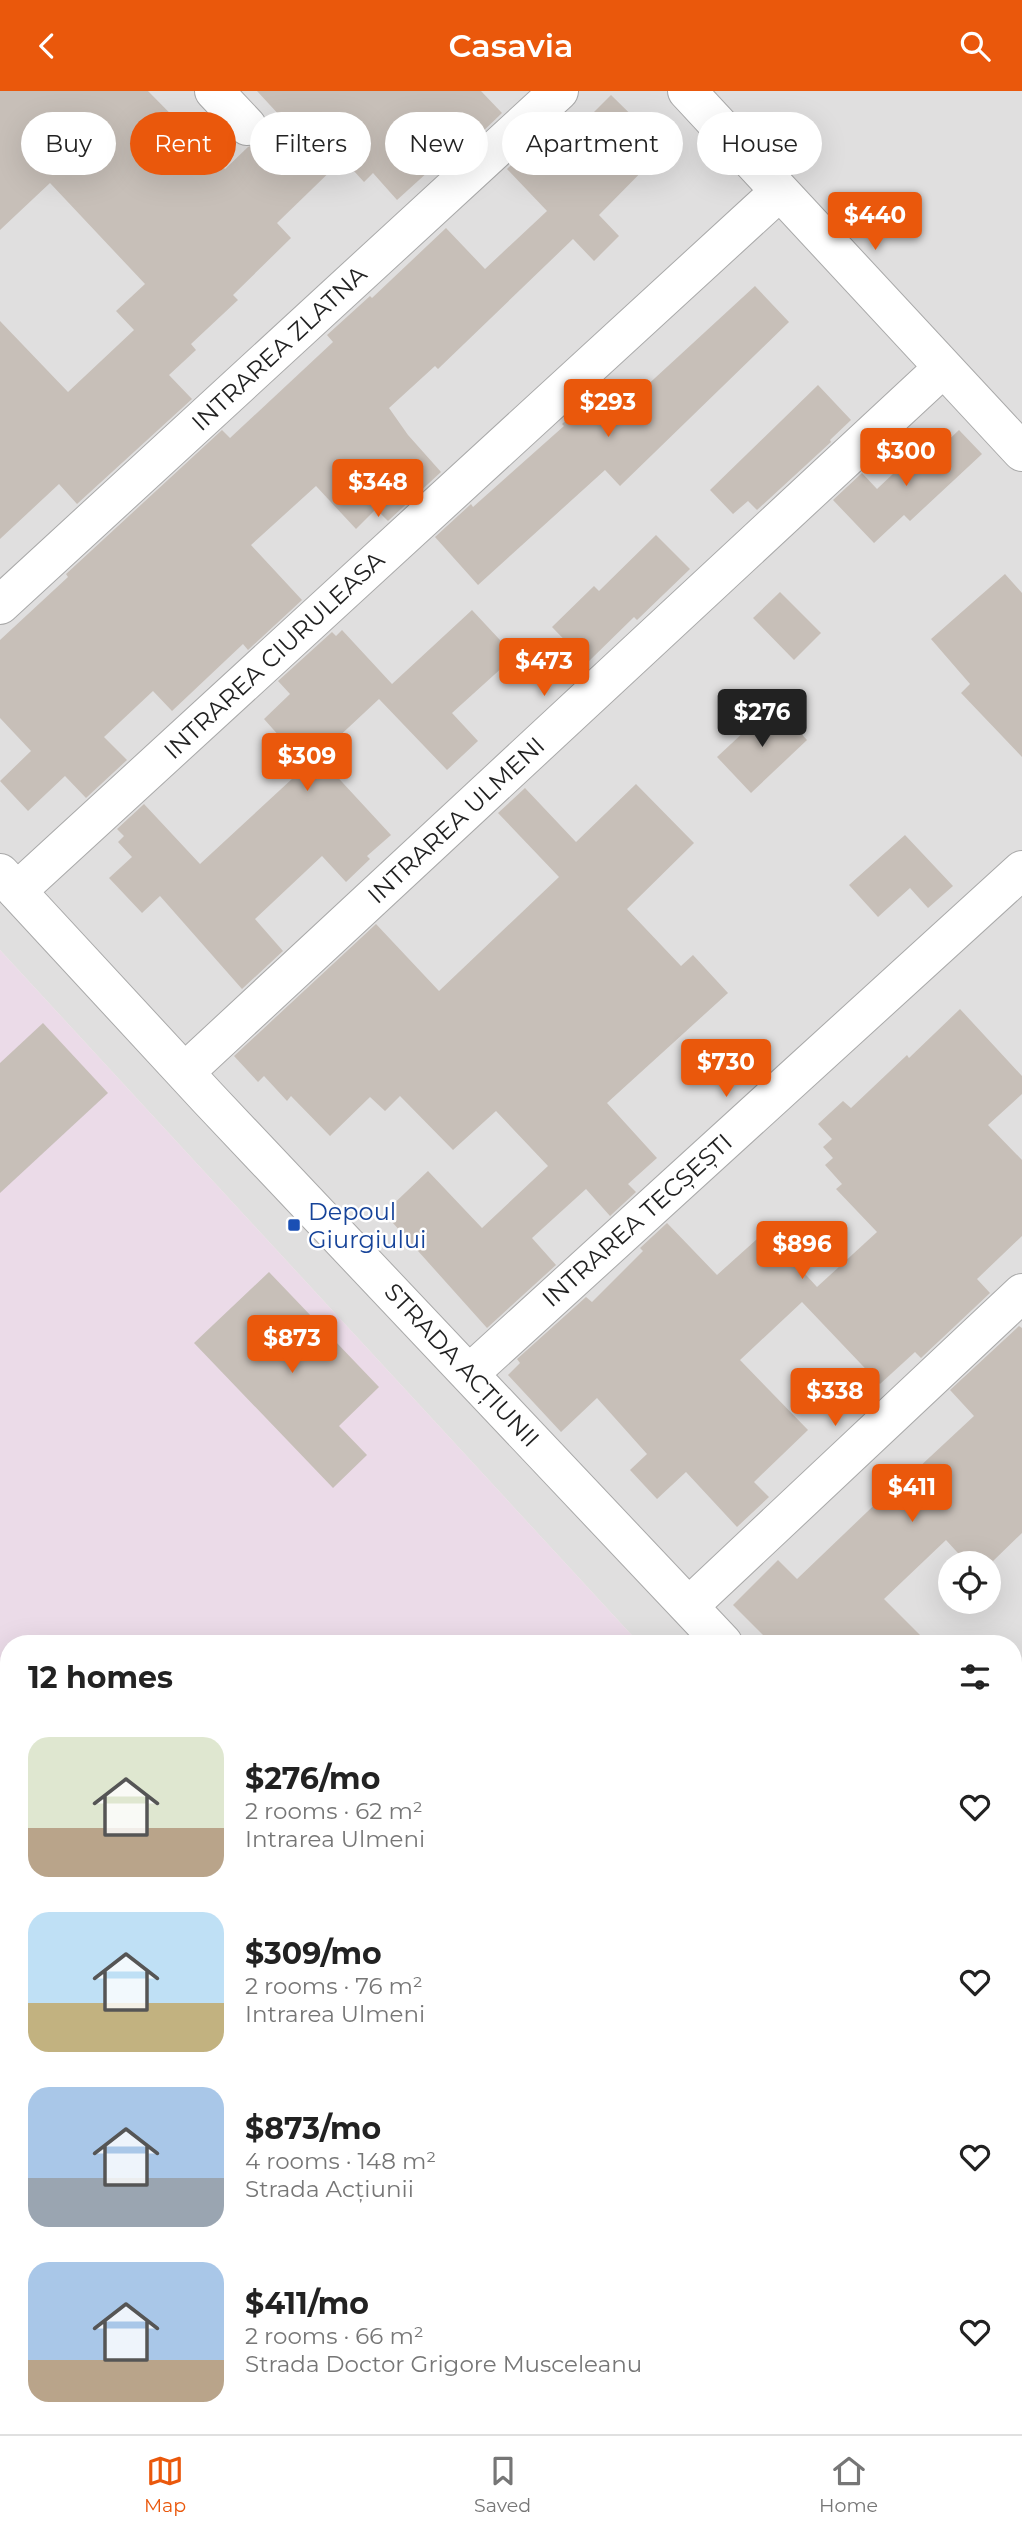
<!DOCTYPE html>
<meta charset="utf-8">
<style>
:root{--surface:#fff;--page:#f6f6f6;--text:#222;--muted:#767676;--line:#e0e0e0;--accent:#ea580c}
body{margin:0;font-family:Montserrat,sans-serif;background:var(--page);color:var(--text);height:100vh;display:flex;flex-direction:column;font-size:26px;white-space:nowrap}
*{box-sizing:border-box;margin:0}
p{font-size:23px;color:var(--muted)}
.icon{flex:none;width:38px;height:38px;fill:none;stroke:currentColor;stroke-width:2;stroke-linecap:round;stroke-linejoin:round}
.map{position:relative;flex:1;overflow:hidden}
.details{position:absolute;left:0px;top:1544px;width:1022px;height:800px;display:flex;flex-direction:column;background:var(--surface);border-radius:28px 28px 0 0;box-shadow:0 7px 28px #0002}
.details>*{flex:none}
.banner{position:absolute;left:21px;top:21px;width:980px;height:63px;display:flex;gap:14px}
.controls{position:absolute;left:938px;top:1460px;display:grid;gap:14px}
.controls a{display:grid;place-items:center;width:63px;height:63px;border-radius:50%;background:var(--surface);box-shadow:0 7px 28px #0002;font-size:35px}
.price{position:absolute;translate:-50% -60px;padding:0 16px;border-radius:7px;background:var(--accent);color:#fff;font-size:23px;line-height:46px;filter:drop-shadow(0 2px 4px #0008)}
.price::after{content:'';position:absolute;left:50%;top:42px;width:21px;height:16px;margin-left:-10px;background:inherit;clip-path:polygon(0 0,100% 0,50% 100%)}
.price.selected{background:#222;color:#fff}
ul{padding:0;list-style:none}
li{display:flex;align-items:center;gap:21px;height:175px;padding:0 28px}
li span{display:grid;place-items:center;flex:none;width:196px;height:140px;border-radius:21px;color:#555}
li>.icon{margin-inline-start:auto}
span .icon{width:84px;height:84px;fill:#fffc;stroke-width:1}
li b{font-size:30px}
h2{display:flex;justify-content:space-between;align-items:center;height:84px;padding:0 28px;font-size:30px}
.chip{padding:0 24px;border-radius:32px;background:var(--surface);box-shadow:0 7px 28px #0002;font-size:24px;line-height:63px}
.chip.selected{background:var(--accent);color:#fff}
header{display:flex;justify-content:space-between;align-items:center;height:91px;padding:0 28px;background:var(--accent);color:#fff;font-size:32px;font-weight:600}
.tab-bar{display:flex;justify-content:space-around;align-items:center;height:98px;border-top:2px solid var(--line);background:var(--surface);font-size:19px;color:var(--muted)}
.tab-bar a{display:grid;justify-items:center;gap:4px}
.tab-bar .selected{color:var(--accent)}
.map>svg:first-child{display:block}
.residential{fill:#e0dfdf;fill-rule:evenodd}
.industrial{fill:#ebdbe8}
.building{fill:#c7bfb8}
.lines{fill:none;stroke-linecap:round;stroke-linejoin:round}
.minor-casing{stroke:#a9a9a9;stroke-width:40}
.minor{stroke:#fff;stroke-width:38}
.transit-dot{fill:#1a4fb4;stroke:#fff;stroke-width:2.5}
.labels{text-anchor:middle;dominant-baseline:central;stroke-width:5;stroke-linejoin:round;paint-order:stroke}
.street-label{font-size:24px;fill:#222;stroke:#fff}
.transit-label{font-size:24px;fill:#164399;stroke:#fff;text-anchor:start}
</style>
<header><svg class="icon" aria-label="back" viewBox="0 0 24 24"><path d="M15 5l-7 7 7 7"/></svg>Casavia<svg class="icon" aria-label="search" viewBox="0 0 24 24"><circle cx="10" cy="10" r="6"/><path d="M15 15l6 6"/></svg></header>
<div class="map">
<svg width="1022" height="2343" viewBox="0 0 1022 2343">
<rect width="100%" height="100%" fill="#f2efe9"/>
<g class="residential">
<path d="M0 0H1022V1960L1013 1951V1552H639L0 859ZM950 1472H989V1510H950Z"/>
<path d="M1022 2100V2343H757L766 2334H1013V2108Z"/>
</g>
<g class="industrial">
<path d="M0 859 639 1552H9V2334L766 2335 757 2343H0Z"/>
<path d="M1013 1951 1022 1960V2100L1013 2108Z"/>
</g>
<g class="building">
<path d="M0 0H148L225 78 248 56 262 50 268 38 281 26 257 0H481L502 22 477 46 472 41 397 109 373 82 364 91 343 68 277 132 291 147 233 204 238 209 191 253 196 259 169 284 192 308 77 413 59 393 0 448V230L68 301 134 239 116 220 145 193 50 92 0 139Z"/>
<path d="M611 4 665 57 599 124 619 145 594 170 573 148 438 278 435 275 389 317 408 344 441 381 388 430 376 418 356 438 316 395 251 454 302 509 248 559 243 553 172 620 153 600 104 646 127 669 86 707 65 685 28 720 0 690 31 660 0 627V549L68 486 66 483 222 339 230 347 333 251 327 244 370 205 372 207 446 137 485 178 547 120 507 78 532 54 546 69Z"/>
<path d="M755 195 789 231 620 395 605 379 478 494 435 446 471 413 473 416 564 335 562 333 610 288 630 310Z"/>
<path d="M818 294 851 329 830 349 831 351 757 419 748 410 733 423 710 399Z"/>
<path d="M959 339 982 363 910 430 904 424 874 452 833 409 862 382 877 398 912 365 922 374Z"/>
<path d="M656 444 690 478 637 529 634 526 587 572 552 536 594 495 599 500Z"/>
<path d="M1005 483 1022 502V666L961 602 970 593 931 548Z"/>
<path d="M780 501 821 542 794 569 753 527Z"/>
<path d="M472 519 515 565 452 622 478 650 447 679 379 608 318 665 391 744 367 765 370 768 346 791 322 765 255 828 283 860 242 898 160 805 142 822 109 787 132 766 118 751 124 745 117 738 144 713 200 773 306 675 264 628 290 603 278 590 332 541 336 545 342 539 392 593Z"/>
<path d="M774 613 807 649 751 702 717 666Z"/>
<path d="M636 693 694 752 627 818 681 875 693 864 728 902 607 1012 657 1067 628 1093 636 1101 610 1125 586 1098 532 1147 556 1174 487 1237 384 1122 428 1080 482 1137 548 1075 496 1020 453 1059 400 1005 385 1020 370 1006 330 1045 291 1005 287 1010 264 985 258 991 234 965 376 833 439 900 559 786 498 722 525 697 576 751Z"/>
<path d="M905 744 953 795 928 817 910 797 878 826 849 794Z"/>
<path d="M960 918 1022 985V1003L988 1034 1022 1069V1145L977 1188 990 1202 921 1267 915 1261 880 1293 802 1211 740 1269 808 1339 754 1391 769 1406 737 1436 686 1381 657 1408 630 1379 647 1363 597 1307 561 1341 508 1284 520 1272 517 1268 586 1206 592 1211 643 1160 640 1157 667 1132 717 1184 766 1140 817 1196 877 1141 836 1098 842 1093 825 1074 833 1067 823 1056 832 1048 818 1033 843 1010 851 1017 907 964 909 967Z"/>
<path d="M43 932 108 1002 0 1102V972Z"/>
<path d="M269 1181 379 1296 339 1335 367 1364 333 1397 194 1252Z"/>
<path d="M1019 1235 1022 1237V1442L991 1472H967L946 1449 884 1508 928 1552H771L733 1514 778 1469 797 1488 914 1376 916 1379 974 1325 950 1299Z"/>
</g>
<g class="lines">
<g class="minor-casing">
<g id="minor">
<path d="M214 0 247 35"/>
<path d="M687 0 1022 361"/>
<path d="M0 514 559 0"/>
<path d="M0 782 208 1007 723 1552"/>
<path d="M17 800 779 101"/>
<path d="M185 981 943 277"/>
<path d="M470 1282 1022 779"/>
<path d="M689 1515 1022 1202"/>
<path d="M1013 1862 1022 1872"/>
</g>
</g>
<use href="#minor" class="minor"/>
</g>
<rect class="transit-dot" x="287" y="1127" width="14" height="14" rx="3.5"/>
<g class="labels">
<g class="street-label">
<text transform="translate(279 257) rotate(-43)">INTRAREA ZLATNA</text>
<text transform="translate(274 564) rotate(-43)">INTRAREA CIURULEASA</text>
<text transform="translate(456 729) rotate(-43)">INTRAREA ULMENI</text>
<text transform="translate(637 1129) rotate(-42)">INTRAREA TECȘEȘTI</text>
<text transform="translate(462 1274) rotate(47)">STRADA ACȚIUNII</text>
</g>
<g class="transit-label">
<text x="308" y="1120">Depoul<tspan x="308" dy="28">Giurgiului</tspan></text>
</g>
</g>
</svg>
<div class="controls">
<a><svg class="icon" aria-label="locate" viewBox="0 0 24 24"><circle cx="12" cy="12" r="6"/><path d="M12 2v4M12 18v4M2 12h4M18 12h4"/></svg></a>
</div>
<b class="price" style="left:875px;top:161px">$440</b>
<b class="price" style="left:608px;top:348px">$293</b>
<b class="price" style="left:906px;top:397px">$300</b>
<b class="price" style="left:378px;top:428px">$348</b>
<b class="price" style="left:544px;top:607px">$473</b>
<b class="price selected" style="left:762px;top:658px">$276</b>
<b class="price" style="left:307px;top:702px">$309</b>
<b class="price" style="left:726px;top:1008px">$730</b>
<b class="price" style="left:802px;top:1190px">$896</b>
<b class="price" style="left:292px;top:1284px">$873</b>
<b class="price" style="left:835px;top:1337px">$338</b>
<b class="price" style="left:912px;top:1433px">$411</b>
<div class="banner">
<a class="chip">Buy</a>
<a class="chip selected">Rent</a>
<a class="chip">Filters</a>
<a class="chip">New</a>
<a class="chip">Apartment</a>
<a class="chip">House</a>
</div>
<section class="details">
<h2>12 homes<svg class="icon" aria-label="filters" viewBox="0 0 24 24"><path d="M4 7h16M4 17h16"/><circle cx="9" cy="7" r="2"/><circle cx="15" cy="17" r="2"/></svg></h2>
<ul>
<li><span style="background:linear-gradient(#dfe7d0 65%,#b9a48a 0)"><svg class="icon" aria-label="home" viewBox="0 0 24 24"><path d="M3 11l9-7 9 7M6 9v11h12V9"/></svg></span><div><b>$276/mo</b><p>2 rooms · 62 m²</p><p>Intrarea Ulmeni</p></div><svg class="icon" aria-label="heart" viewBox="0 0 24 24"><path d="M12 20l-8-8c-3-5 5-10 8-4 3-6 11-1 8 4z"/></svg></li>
<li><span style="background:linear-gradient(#bfe0f5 65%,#c2b280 0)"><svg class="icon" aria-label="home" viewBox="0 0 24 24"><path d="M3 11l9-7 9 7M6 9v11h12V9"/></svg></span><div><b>$309/mo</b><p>2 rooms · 76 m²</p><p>Intrarea Ulmeni</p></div><svg class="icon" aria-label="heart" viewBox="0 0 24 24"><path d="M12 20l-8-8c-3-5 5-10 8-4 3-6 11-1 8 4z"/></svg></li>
<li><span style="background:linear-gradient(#a9c7e8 65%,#9aa5b1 0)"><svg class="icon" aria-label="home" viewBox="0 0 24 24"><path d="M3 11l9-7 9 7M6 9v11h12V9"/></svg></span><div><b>$873/mo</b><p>4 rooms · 148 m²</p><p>Strada Acțiunii</p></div><svg class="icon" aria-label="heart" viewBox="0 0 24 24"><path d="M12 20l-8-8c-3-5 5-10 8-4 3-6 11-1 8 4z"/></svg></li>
<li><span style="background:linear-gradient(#a9c7e8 70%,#b9a48a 0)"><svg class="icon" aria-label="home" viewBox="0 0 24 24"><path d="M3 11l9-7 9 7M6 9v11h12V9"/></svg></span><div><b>$411/mo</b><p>2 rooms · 66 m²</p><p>Strada Doctor Grigore Musceleanu</p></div><svg class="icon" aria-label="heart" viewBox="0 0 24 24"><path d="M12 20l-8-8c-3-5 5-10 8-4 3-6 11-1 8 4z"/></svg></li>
</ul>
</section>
</div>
<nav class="tab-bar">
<a class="selected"><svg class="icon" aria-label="map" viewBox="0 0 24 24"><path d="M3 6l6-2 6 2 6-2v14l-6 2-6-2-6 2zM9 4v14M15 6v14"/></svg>Map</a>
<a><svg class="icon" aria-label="saved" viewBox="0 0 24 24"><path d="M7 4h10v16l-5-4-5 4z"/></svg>Saved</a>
<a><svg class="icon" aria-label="home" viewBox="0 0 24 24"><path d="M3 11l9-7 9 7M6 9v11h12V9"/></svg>Home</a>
</nav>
